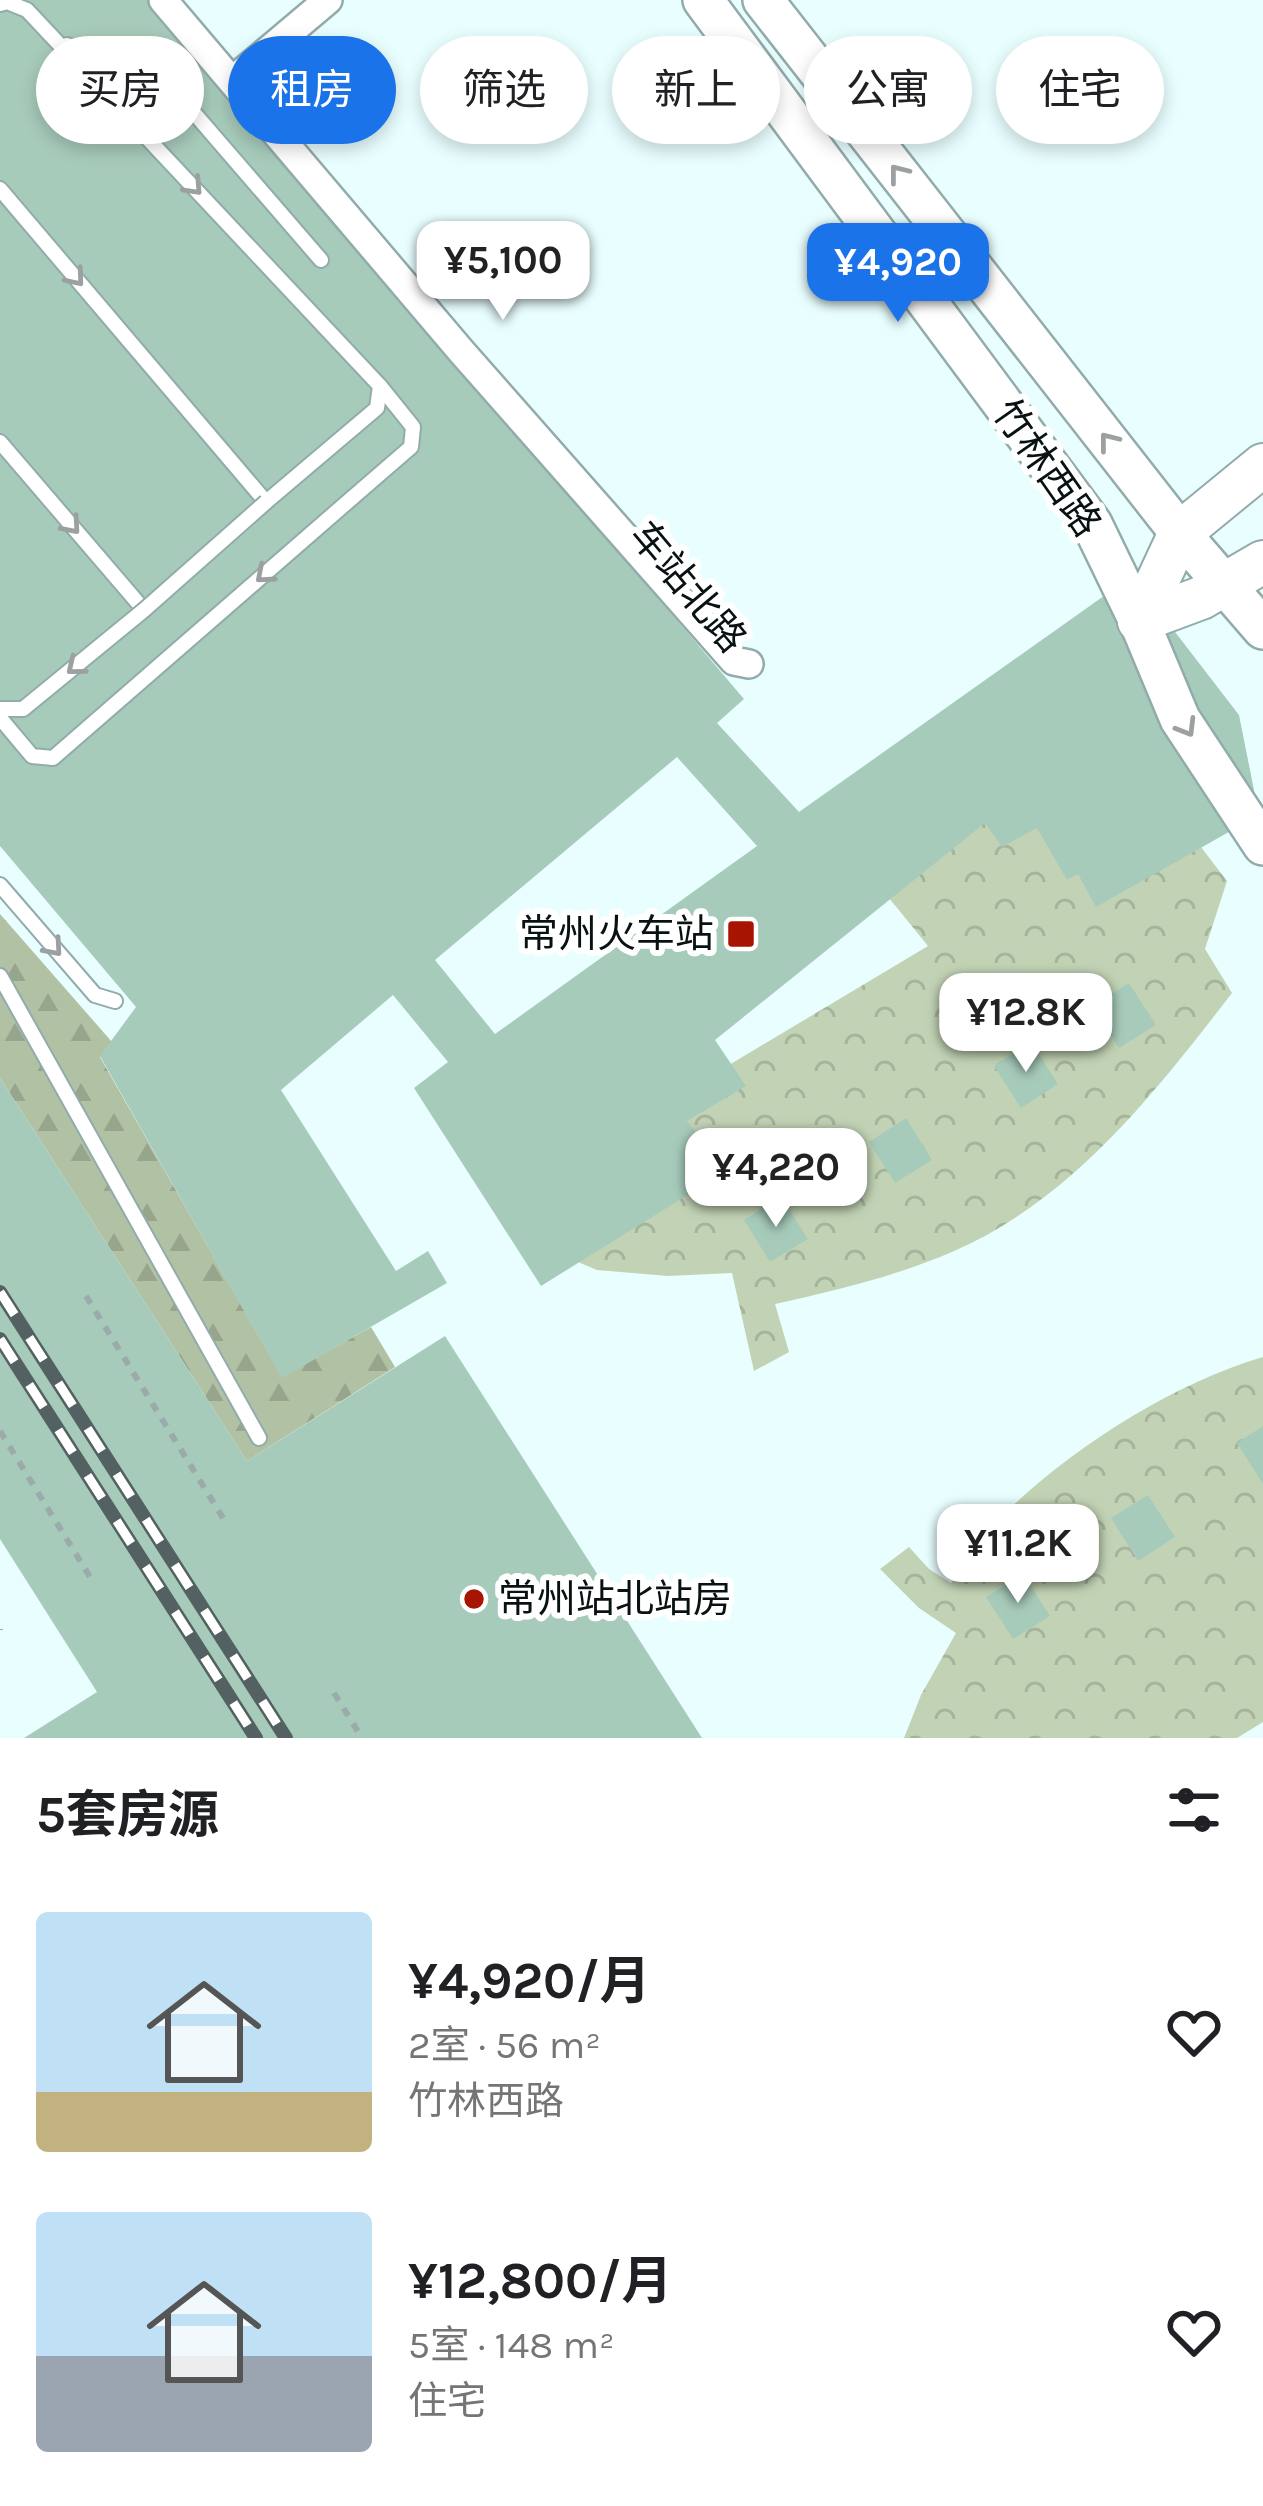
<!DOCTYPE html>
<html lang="zh">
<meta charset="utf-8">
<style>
:root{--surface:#fff;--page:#f2f2f2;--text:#202124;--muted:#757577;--accent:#1a73e8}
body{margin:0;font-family:Karla,"Noto Sans SC",sans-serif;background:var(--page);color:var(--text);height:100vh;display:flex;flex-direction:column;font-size:45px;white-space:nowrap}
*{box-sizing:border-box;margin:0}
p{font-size:39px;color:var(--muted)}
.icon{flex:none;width:66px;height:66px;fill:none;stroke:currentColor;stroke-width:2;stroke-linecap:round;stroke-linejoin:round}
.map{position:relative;height:1738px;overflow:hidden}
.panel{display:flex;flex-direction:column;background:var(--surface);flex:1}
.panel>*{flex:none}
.guide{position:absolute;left:36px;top:36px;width:1191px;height:108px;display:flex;gap:24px}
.price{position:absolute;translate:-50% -102px;padding:0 27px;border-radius:24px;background:#fff;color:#222;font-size:39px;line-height:78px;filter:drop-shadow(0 3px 6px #0008)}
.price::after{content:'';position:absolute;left:50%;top:72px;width:36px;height:27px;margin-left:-18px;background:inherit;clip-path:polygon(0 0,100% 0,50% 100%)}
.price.selected{background:var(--accent);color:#fff}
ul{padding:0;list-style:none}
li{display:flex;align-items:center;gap:36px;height:300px;padding:0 36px}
li span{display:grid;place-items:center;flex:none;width:336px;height:240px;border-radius:12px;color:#555}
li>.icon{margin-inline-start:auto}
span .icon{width:144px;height:144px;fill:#fffc;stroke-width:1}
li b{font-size:51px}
h2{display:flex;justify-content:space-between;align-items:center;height:144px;padding:0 36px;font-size:51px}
.pill{padding:0 42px;border-radius:54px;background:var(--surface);box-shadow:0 6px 18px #0003;font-size:42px;line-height:108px}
.pill.selected{background:var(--accent);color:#fff}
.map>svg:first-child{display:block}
.forest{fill:url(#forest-firs)}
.park{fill:url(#park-crowns)}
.building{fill:#a7cbba;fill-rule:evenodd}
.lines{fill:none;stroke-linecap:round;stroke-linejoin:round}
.lane-casing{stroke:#92abab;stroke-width:18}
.street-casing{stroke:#92abab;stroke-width:32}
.secondary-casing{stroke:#92abab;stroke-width:44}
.primary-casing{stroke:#92abab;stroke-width:46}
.path{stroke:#9babac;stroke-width:6;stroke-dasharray:9 9;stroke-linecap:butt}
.lane{stroke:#fff;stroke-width:14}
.street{stroke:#fff;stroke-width:27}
.secondary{stroke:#fff;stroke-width:39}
.primary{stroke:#fff;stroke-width:42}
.rail-casing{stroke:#546162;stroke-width:14}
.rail{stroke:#fff;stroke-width:9;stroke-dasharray:27;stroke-linecap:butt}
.lane-bridge-casing{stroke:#92abab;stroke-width:18;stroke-linecap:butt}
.lane-bridge{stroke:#fff;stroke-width:14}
.oneway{stroke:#9da0a1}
.poi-dot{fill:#a71502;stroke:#fff;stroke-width:4.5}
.labels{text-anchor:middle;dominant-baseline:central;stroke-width:12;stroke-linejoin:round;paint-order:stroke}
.street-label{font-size:39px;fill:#091213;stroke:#fff}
.poi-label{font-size:39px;fill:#091213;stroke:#fff;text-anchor:end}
</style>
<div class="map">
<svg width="1263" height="1738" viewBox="0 0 1263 1738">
<defs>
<pattern id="forest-firs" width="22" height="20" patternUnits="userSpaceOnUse" patternTransform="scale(3)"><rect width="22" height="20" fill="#b1c1a4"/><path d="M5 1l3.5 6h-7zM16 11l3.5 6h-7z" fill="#97a58c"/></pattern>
<pattern id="park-crowns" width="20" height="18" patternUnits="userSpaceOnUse" patternTransform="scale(3)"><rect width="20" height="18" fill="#c2d3b5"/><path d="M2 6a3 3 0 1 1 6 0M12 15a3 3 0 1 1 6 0" fill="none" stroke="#a5b49b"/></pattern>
</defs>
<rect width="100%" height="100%" fill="#e9feff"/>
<path class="forest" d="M0 914 112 1042 100 1057 282 1377 371 1327 395 1367 247 1461 0 1078Z"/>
<g class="park">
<path d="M1081 690 1227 881 1205 949 1232 993C1154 1094 1072 1200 952 1252 896 1276 834 1291 775 1304L789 1352 754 1371 732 1273 668 1276 597 1270 535 1244 704 1080 928 946 868 872Z"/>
<path d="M1263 1357V1722L1237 1738H904L921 1695 956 1633 919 1608 880 1569 909 1547 929 1569 951 1583C968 1561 983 1536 1002 1516 1070 1449 1171 1384 1263 1357Z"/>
</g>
<g class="building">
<path d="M0 0H150L744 699 717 723 799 812 1132 576 1239 715 1259 815 1096 907 1078 874 1067 880 1037 828 1002 847 985 823 715 1040 746 1086 687 1121 726 1171 541 1286 414 1088 448 1062 393 995 281 1090 396 1271 428 1251 447 1283 282 1378 100 1056 136 1007 0 846ZM677 757 757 846 495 1034 435 960Z"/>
<path d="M1129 983 1156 1025 1119 1048 1092 1006Z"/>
<path d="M1031 1042 1058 1084 1021 1108 994 1066Z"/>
<path d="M0 1078 247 1461 445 1336 702 1738H24L97 1692 0 1539Z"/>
<path d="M906 1118 932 1160 895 1183 869 1142Z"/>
<path d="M781 1197 808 1239 770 1262 744 1220Z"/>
<path d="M1263 1426V1484L1237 1443Z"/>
<path d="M1148 1495 1175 1537 1138 1561 1111 1518Z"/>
<path d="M1023 1574 1050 1616 1013 1639 986 1597Z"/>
</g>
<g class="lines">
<g class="lane-casing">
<g id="lane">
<path d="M0 4 7 2 27 10 380 386 377 408 266 502 0 189"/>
<path d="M67 45 145 75 182 99 321 260"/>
<path d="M0 442 144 610"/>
<path d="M352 498 411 447 413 427 380 386"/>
<path d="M0 885 95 995 115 1001"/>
<path d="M0 976 259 1438"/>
</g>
</g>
<g class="street-casing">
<g id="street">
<path d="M163 0 461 351 734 661 749 664"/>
<path d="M233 80 328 0"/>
</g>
</g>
<g class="secondary-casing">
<g id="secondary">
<path d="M703 0 1092 524 1139 621 1180 719 1263 845"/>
<path d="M763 0 1180 533 1263 629"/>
</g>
</g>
<g class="primary-casing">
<g id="primary">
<path d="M1139 621 1180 533 1263 465"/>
<path d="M1139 621 1201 598 1263 562"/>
</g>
</g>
<g class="path">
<path d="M86 1296 223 1518"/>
<path d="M0 1431 90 1577"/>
<path d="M0 1629V1630"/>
<path d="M334 1693 362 1738"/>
</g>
<use href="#lane" class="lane"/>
<use href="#street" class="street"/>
<use href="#secondary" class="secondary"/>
<use href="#primary" class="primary"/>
<g class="rail-casing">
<g id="rail">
<path d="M0 1292 286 1738"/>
<path d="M0 1339 256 1738"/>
</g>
</g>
<use href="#rail" class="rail"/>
<g class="lane-bridge-casing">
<g id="lane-bridge">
<path d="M0 709H23L144 610 266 502"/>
<path d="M0 718 32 756 53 758 352 498"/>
</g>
</g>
<use href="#lane-bridge" class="lane-bridge"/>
</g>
<defs><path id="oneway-chevron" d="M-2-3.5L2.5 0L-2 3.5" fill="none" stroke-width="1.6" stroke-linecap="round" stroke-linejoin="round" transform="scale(3)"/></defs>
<g class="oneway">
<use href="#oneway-chevron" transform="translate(898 173) rotate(-128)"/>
<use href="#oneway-chevron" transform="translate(194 187) rotate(47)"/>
<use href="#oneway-chevron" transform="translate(76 278) rotate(50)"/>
<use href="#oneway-chevron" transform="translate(1108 441) rotate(-128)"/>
<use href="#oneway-chevron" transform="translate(72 526) rotate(49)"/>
<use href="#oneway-chevron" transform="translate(264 575) rotate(139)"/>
<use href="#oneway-chevron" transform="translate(75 667) rotate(141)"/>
<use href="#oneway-chevron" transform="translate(1187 728) rotate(59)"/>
<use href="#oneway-chevron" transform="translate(54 948) rotate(49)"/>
</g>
<g class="poi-dot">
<rect x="726" y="919" width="30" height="30" rx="6"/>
<circle cx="474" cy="1599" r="12"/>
</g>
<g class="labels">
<g class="street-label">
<text transform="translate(1047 468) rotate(55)">竹林西路</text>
<text transform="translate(688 587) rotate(50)">车站北路</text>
</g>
<g class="poi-label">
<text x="714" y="934">常州火车站</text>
<text x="498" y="1599" text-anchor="start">常州站北站房</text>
</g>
</g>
</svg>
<b class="price" style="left:503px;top:323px">¥5,100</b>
<b class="price selected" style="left:898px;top:325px">¥4,920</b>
<b class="price" style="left:1026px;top:1075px">¥12.8K</b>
<b class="price" style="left:776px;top:1230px">¥4,220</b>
<b class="price" style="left:1018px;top:1606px">¥11.2K</b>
<div class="guide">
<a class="pill">买房</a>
<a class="pill selected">租房</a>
<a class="pill">筛选</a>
<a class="pill">新上</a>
<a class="pill">公寓</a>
<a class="pill">住宅</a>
</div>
</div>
<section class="panel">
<h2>5套房源<svg class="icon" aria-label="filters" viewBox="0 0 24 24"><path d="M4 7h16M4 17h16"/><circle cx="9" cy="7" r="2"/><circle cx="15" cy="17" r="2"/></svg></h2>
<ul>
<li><span style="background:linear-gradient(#bfe0f5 75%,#c2b280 0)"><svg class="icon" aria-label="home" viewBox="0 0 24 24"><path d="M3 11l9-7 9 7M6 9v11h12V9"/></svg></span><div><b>¥4,920/月</b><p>2室 · 56 m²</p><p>竹林西路</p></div><svg class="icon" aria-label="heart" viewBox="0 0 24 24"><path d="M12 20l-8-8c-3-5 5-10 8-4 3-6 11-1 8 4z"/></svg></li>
<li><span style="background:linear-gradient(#bfe0f5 60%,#9aa5b1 0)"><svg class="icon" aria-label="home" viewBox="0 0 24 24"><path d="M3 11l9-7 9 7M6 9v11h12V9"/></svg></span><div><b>¥12,800/月</b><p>5室 · 148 m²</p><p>住宅</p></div><svg class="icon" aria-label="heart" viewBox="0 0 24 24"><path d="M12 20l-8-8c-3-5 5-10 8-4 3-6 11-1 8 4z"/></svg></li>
</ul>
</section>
